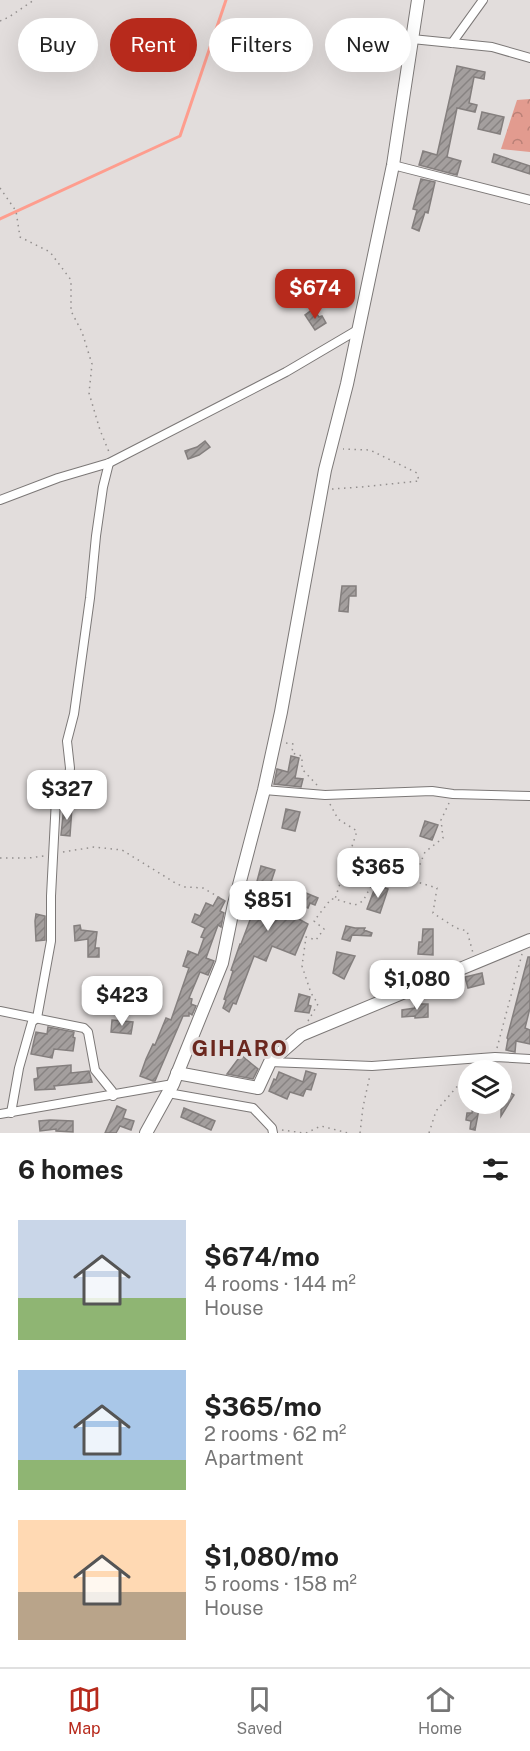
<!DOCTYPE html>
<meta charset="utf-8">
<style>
:root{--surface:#fff;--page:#f2f2f2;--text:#222;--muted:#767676;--line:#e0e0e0;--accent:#b72a1c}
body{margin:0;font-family:"Public Sans",sans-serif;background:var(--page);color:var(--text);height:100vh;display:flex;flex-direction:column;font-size:22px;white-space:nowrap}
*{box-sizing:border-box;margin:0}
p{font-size:20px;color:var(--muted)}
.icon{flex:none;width:33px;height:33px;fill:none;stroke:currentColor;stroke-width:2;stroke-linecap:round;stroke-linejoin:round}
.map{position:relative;height:1133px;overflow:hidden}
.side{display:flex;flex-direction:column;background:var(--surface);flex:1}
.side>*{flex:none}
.hud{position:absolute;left:18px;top:18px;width:495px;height:54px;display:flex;gap:12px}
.buttons{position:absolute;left:458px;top:1060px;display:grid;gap:12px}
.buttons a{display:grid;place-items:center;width:54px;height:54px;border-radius:50%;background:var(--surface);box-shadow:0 6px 24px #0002;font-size:30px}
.price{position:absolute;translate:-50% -51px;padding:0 14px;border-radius:12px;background:#fff;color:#222;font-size:20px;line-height:39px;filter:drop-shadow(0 2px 3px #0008)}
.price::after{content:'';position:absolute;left:50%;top:36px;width:18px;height:14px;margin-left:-9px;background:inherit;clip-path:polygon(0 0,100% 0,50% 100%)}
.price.active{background:var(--accent);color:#fff}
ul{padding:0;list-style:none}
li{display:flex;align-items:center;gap:18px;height:150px;padding:0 18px}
li span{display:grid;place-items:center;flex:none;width:168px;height:120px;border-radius:0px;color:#555}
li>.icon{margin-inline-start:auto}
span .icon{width:72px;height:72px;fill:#fffc;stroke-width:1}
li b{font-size:26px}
h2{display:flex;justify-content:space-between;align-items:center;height:72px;padding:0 18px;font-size:26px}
.pill{padding:0 21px;border-radius:27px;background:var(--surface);box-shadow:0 6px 24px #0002;font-size:21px;line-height:54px}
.pill.active{background:var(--accent);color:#fff}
.tabs{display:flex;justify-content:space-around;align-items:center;height:84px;border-top:2px solid var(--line);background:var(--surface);font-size:16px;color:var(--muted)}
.tabs a{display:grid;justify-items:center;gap:3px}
.tabs .active{color:var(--accent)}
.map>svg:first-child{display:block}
.forest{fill:url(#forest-crowns)}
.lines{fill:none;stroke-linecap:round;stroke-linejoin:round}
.stream{stroke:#fe9d8e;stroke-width:3}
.building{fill:url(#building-hatch);stroke:#847f7e;stroke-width:1.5}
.street-casing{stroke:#7c7877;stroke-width:10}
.secondary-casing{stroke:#7c7877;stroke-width:14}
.path{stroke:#938f8e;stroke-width:1.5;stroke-dasharray:1.5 4.5;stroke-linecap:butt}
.street{stroke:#fff;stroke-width:8}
.secondary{stroke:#fff;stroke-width:12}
.labels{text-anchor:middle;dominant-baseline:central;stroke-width:6;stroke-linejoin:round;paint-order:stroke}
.district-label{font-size:22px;font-weight:bold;letter-spacing:1.5px;fill:#6b271e;stroke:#e2dddc}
</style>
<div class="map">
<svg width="530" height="1133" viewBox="0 0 530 1133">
<defs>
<pattern id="forest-crowns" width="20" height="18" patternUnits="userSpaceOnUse" patternTransform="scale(1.5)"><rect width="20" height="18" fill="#e29b8f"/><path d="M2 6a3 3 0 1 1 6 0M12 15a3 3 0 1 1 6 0" fill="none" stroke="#b98076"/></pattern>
<pattern id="building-hatch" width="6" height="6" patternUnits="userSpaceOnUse" patternTransform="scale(1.5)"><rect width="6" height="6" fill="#a49f9e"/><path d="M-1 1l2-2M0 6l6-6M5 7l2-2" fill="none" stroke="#878382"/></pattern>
</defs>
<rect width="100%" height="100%" fill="#e2dddc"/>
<path class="forest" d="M530 99V152L501 149 517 100Z"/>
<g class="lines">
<path class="stream" d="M0 219 180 136 226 0"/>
</g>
<g class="building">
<path d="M393 30 404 35 403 43 395 63 382 58Z"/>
<path d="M457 66 485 72 484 79 474 77 469 103 477 105 475 112 457 108 447 157 461 161 457 175 419 165 423 151 437 155Z"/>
<path d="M482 112 504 117 500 134 478 129Z"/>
<path d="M494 154 530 166V174L492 162Z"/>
<path d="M421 179 435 182 428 213 425 212 419 231 412 228 417 210 413 209Z"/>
<path d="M313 309 319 317 322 316 326 323 315 330 305 315Z"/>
<path d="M205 441 210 447 199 455 188 459 185 451 197 447Z"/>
<path d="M342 586H356V596H349L348 612 339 611Z"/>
<path d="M291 756 299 758 295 778 303 779 301 787 274 784 277 769 288 772Z"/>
<path d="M64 806 72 807 70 836 61 835Z"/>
<path d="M286 809 300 812 295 831 282 828Z"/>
<path d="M425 821 438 825 432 840 420 836Z"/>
<path d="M261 866 275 870 270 885 267 884 262 902 267 904 266 905 279 911 289 886 318 898 315 905 310 903 308 908 300 905 295 917 308 924 295 955 272 946 266 961 254 956 236 1004 233 1003 229 1012 223 1008 226 1000 224 999 233 971 231 970 240 944H241L250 920 249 919 251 912H249Z"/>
<path d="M376 885 388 889 380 913 367 909Z"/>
<path d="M218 897 225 901 220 911 224 913 221 927 218 925 206 958 214 961 208 975 200 972 189 998 192 999 191 1004 196 1006 192 1015 189 1013V1016H183L155 1081H153L140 1076 146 1059 153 1044 155 1045 166 1018 171 1020 189 968 183 966 188 951 198 955 204 938 201 937 205 928 192 922 195 914 200 916 206 903 213 906Z"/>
<path d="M36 914 45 916V940L36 941 35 921Z"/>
<path d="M80 925 81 930 97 932 95 948H99V957H88V939L75 941 74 926Z"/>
<path d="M346 926 355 928H365L364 930 372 933 371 936 352 935 350 941 342 939Z"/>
<path d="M423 929H433V955L418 954 419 942H422Z"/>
<path d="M337 952 355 956 344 979 333 973Z"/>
<path d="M528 957H530V1008L525 1028 530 1030V1044L516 1041 515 1052 506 1050 508 1039 507 1038Z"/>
<path d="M482 973 484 984 468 988 465 977Z"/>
<path d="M299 994 310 997 308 1005 311 1006 309 1013 295 1011Z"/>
<path d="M415 1004H428V1017L415 1018V1016L402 1017V1010L415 1008Z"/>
<path d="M112 1020 133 1022 131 1034 111 1032Z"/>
<path d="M48 1027 74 1032 73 1037 75 1038 73 1051 54 1049 52 1058 31 1054 36 1032 47 1034Z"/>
<path d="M241 1055 258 1069 253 1079 227 1074Z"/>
<path d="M71 1065V1073L89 1071 92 1082 54 1086 55 1089 35 1090 34 1079 38 1078 37 1068Z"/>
<path d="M306 1071 316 1074 311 1090 306 1089 303 1096 290 1092 287 1099 269 1091 274 1079 276 1080 279 1072 303 1082Z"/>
<path d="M504 1089 514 1095 501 1116V1094Z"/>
<path d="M473 1104H480L475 1130 470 1129 471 1121 466 1120 467 1113H472Z"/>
<path d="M117 1106 126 1110 123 1118 134 1121 131 1130 120 1126 116 1133H105Z"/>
<path d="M184 1108 215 1121 211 1130 181 1117Z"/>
<path d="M50 1120 73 1121V1132L56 1131V1129L40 1131 39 1121Z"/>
</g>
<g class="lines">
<g class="street-casing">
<g id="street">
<path d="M412 39 492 47 530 58"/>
<path d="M452 43 483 0"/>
<path d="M393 165 530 200"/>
<path d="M0 500 58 478 109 463 286 372 359 329"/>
<path d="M264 790 325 795 432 791 453 794 530 796"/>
<path d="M0 1011 84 1028 88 1032 95 1070 112 1091 113 1096"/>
<path d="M270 1062 372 1066 495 1057 530 1059"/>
<path d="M168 1093 253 1108 272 1128 273 1133"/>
<path d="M11 1113 19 1068 32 1022 37 1018 51 941V896L56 799 57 793 63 788 69 777 70 768 67 741 74 714 90 598 96 536 103 487 109 463"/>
<path d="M0 1114 173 1084"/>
</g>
</g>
<g class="secondary-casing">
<g id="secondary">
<path d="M177 1073 258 1088 270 1062 301 1035 530 940"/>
<path d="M146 1133 173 1084 222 963 234 904 264 790 281 712 325 470 347 384 393 165 418 0"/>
</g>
</g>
<g class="path">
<path d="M0 21 9 17 34 0"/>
<path d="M0 188 16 211 20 237 50 252 71 280V311L82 332 92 364 89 393 100 430 109 452"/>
<path d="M332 489 361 487 419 481 417 473 370 450 343 449"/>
<path d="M286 743 293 744 292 753 302 756V769L317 785"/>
<path d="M330 804 338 819 357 831 335 899 355 905 363 901 377 875 408 886 413 881 425 852 443 838 441 820 449 803"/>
<path d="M63 852 94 847 122 850 177 884 185 887 203 888 224 900"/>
<path d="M0 858H29L44 856"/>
<path d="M414 881 437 888 433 913 456 928 467 931 473 953"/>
<path d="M308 1021 318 1004 311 993 302 966 306 937 316 940 324 929 314 921 331 899H334"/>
<path d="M497 1048 522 954"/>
<path d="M476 1071 482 1067"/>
<path d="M282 1130 304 1133"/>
<path d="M306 1133 321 1126 348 1133"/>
<path d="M360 1133 363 1107 370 1075"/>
<path d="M429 1133 436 1111 461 1082 468 1077"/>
</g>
<use href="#street" class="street"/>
<use href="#secondary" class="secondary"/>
</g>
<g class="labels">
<g class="district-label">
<text x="240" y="1048">GIHARO</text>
</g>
</g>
</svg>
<div class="buttons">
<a><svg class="icon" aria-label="layers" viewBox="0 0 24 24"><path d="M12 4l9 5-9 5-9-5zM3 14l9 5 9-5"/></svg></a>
</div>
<b class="price active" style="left:315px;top:320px">$674</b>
<b class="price" style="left:67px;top:821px">$327</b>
<b class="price" style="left:378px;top:899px">$365</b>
<b class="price" style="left:268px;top:932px">$851</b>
<b class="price" style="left:417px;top:1011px">$1,080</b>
<b class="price" style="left:122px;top:1027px">$423</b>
<div class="hud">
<a class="pill">Buy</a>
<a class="pill active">Rent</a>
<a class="pill">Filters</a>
<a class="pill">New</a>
</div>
</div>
<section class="side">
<h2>6 homes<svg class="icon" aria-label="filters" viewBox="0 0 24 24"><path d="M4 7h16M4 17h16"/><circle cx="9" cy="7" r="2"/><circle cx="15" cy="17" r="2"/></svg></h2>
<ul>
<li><span style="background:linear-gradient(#c9d6e8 65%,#8fb573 0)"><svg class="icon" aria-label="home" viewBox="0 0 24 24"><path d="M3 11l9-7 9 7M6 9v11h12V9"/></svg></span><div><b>$674/mo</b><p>4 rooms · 144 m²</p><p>House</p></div></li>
<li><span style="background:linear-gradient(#a9c7e8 75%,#8fb573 0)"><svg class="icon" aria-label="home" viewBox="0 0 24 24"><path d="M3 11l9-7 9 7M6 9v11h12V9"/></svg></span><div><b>$365/mo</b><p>2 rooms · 62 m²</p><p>Apartment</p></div></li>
<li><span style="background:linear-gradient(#ffd9b3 60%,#b9a48a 0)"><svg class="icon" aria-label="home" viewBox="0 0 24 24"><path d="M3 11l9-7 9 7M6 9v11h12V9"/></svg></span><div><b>$1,080/mo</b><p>5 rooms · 158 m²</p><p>House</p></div></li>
</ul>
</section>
<nav class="tabs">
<a class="active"><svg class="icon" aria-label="map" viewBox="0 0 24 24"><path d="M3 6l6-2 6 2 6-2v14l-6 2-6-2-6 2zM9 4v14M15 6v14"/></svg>Map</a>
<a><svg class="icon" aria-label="saved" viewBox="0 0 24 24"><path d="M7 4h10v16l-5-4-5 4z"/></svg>Saved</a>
<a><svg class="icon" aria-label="home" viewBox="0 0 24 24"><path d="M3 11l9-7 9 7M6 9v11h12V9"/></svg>Home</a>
</nav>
